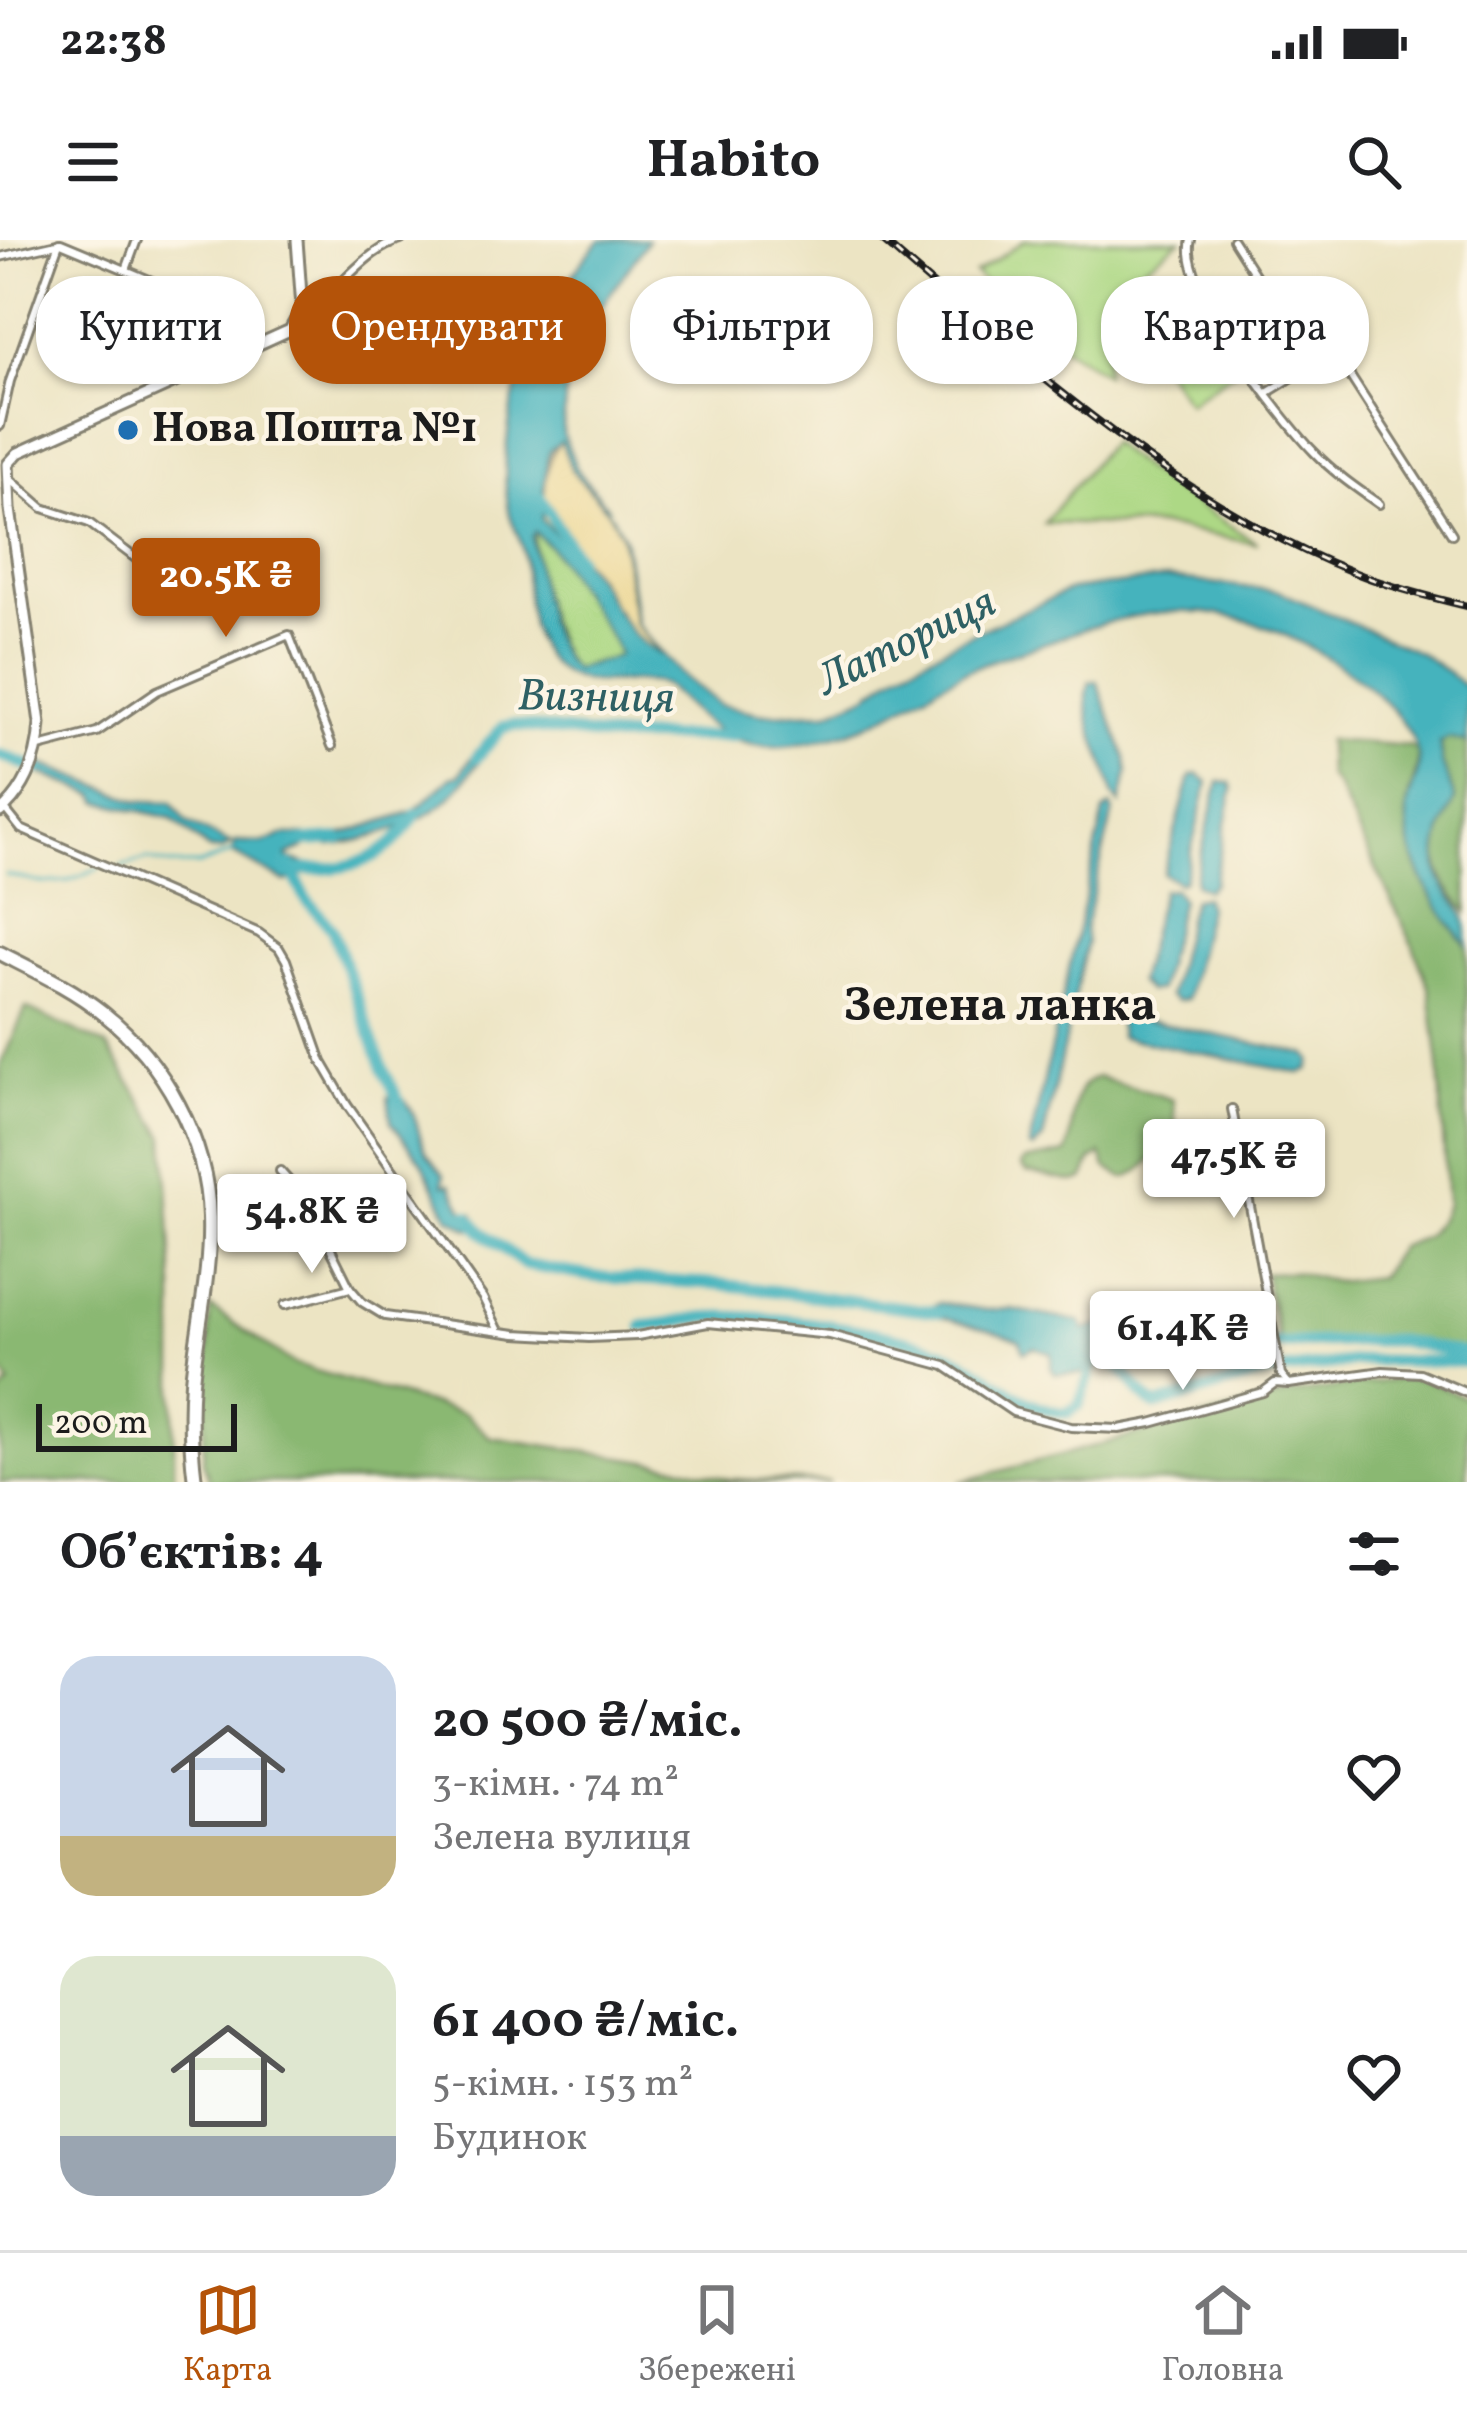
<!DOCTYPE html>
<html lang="uk">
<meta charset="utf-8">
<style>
:root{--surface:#fff;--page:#f6f6f6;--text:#202124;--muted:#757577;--line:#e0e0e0;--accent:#b45309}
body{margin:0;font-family:Vollkorn,serif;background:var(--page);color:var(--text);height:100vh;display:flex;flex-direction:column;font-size:45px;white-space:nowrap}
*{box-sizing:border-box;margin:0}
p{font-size:39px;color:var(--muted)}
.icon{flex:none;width:66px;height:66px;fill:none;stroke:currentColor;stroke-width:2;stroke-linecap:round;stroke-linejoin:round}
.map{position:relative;height:1242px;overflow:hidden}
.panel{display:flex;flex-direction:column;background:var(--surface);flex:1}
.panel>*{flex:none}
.guide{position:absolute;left:36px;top:36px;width:1395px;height:108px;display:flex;gap:24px}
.scale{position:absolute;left:36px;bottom:30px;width:201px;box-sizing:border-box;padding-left:12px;border:6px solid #1c1c1c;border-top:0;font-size:33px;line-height:42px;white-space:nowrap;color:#1c1c1c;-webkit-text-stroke:9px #fcf5e5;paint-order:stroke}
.price{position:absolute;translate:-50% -102px;padding:0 27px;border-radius:12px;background:#fff;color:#222;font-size:39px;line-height:78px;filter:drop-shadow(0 3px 6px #0008)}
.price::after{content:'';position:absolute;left:50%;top:72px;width:36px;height:27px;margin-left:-18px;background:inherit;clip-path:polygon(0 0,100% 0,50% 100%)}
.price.active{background:var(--accent);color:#fff}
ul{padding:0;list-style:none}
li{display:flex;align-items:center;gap:36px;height:300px;padding:0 60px}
li span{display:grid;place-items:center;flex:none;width:336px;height:240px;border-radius:36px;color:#555}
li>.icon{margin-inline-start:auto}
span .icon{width:144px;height:144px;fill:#fffc;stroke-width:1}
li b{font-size:51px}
h2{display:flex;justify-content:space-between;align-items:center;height:144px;padding:0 60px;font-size:51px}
.chip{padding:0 42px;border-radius:48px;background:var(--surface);box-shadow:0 3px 9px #0004;font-size:42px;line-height:108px}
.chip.active{background:var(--accent);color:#fff}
.status{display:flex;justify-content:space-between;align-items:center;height:84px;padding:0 60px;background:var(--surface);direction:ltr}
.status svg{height:33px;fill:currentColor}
header{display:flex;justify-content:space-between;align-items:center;height:156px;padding:0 60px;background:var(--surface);font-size:54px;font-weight:700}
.tab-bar{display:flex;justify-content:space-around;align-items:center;height:168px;border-top:3px solid var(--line);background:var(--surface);font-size:33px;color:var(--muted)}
.tab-bar a{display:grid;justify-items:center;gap:6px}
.tab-bar .active{color:var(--accent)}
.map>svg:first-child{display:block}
.green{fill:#add885;stroke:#647a50;stroke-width:3}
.forest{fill:#8ab872;stroke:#536a47;stroke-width:3}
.sand{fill:#eeda9e;stroke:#857b5d;stroke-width:3}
.water{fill:#44b3bd;stroke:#30686c;stroke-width:3;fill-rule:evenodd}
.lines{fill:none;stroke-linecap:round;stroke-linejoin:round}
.stream{stroke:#44b3bd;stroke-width:3}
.river{stroke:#44b3bd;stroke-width:12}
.street-casing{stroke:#848070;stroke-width:12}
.secondary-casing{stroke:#848070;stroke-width:15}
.highway-casing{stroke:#848070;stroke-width:18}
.street{stroke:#fff;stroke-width:6}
.secondary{stroke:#fff;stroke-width:9}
.highway{stroke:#fff;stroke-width:12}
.rail-casing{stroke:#1c1c1c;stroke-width:8}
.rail{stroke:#fcf5e5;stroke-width:3;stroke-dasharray:9;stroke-linecap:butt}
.poi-dot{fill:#1f6fb2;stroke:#fcf5e5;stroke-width:4.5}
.labels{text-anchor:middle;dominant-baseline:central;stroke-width:9;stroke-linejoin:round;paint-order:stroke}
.poi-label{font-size:42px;font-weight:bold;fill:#1c1c1c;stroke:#fcf5e5;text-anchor:start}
.water-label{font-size:45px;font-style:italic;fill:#2e6064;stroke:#fcf5e5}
.quarter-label{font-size:48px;font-weight:bold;fill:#1c1c1c;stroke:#fcf5e5}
</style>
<div class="status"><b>22:38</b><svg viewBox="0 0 49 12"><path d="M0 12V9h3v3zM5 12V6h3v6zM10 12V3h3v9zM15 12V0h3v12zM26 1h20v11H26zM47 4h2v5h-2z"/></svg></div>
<header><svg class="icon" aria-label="menu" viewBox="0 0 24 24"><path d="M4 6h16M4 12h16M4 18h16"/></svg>Habito<svg class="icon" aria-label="search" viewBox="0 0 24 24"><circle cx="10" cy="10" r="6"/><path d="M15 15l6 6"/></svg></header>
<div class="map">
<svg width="1467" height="1242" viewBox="0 0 1467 1242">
<rect width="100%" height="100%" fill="#fcf5e5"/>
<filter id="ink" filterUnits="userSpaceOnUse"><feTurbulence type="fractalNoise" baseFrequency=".00833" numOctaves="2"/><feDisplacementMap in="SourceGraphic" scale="24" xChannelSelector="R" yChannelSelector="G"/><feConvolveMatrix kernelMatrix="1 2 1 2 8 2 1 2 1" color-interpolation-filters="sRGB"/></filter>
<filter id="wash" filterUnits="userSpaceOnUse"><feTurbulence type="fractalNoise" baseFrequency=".004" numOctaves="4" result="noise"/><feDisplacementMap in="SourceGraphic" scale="48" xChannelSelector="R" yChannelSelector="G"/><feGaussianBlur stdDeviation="2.7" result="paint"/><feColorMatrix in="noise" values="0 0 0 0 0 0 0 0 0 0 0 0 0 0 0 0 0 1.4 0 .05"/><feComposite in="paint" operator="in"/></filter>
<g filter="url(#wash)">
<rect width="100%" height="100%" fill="#ece4c3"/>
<g class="green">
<path d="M1025 0H1181L1108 53 1105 134 1038 90 975 34Z"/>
<path d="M1217 89 1242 126 1188 163 1162 126Z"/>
<path d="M1110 202C1155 241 1208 271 1258 304L1163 286 1044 283Z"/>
<path d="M535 292 552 309 613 401 619 414C608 424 588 422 574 430 551 410 531 321 535 292Z"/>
</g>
<g class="forest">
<path d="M1448 497 1467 503V672C1429 629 1431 608 1455 559L1442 523 1441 503Z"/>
<path d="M1327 500 1409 506 1418 511C1420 532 1409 546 1407 567 1403 620 1436 667 1467 706V1114L1396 1100 1279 1102 1264 1033 1294 1032 1336 1042 1379 1037 1399 1007 1425 997 1440 979 1447 964 1439 825 1430 750 1412 703 1337 547 1328 536Z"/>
<path d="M26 768 107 806 165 897 174 1047V1242H0V1154L10 1144 0 1129V826Z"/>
<path d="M1098 837C1123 846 1150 851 1173 860L1176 891 1171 904C1151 913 1146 933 1124 938L1106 928 1101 914 1091 921 1084 939 1074 942 1026 932 1021 926 1024 921 1067 913C1076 886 1066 846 1098 837Z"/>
<path d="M210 1067 295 1125 465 1174 490 1197 680 1226 729 1239 830 1242H210L203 1221Z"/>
<path d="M1407 1138 1424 1139 1467 1158V1242H959L1290 1154Z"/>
</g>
<path class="sand" d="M561 201 572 231 607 269 621 293 635 383 663 415C621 396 617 364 590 329 576 311 557 297 541 280 542 259 546 214 561 201Z"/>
<g class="water">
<path d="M600 0H648L577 101 566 143 563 194 578 231 606 265 624 297 637 385 683 436 720 465 763 474 828 472 867 455 900 431 961 399 1070 350 1168 338 1278 351 1422 414 1467 447V503L1449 498 1440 503 1442 523 1455 559C1444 582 1428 617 1443 644 1461 677 1467 663 1467 706 1436 667 1404 621 1407 568 1409 549 1422 534 1418 515 1407 462 1319 408 1271 389 1190 358 1130 372 1051 401 1020 412 987 420 958 435 894 469 869 494 793 505 742 512 717 495 681 461 672 452 666 443 652 442 622 439 590 449 563 433 525 410 528 356 524 318 523 303 514 289 510 275 503 246 505 214 509 185 518 118 556 49 600 0ZM561 202 572 231 607 269 621 293 635 383 662 415C622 394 616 365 590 329 576 310 557 297 542 280L547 220 550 210ZM535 292 552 309 613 401 619 414C609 423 588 422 574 430 544 404 539 335 532 297Z"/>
<path d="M1097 441 1126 519 1128 532 1120 564 1113 555C1108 521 1077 475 1090 442Z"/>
<path d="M491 505C478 522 460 550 443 564 418 584 362 603 329 605L324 600 414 571 451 537 459 535 476 511Z"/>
<path d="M40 523 138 561 172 562 187 582 231 604 222 610H209L171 578 100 562 96 555 37 532Z"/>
<path d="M1199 534 1208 542 1184 640 1180 643 1163 634 1189 541 1192 535Z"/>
<path d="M1219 542 1231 543 1233 549 1214 643 1207 650 1195 644V637Z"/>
<path d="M1111 566 1113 572 1084 691 1087 701 1043 899 1033 909 1029 907 1104 572Z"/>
<path d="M282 595H304V608L287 615 289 619 305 624 307 633 286 642 232 613 235 602 264 603Z"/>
<path d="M1174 649 1181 659 1159 750 1148 752 1138 742 1162 650Z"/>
<path d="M1204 657 1208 667 1187 759 1177 761 1169 756 1189 671 1193 659Z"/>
<path d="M1126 776 1306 814 1312 820 1309 830 1299 833 1120 797 1118 782Z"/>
<path d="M396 854C416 863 417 893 426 912 430 919 439 927 444 935L443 945 450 944 465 972 474 973 477 987 469 989 449 977 422 922 391 882 388 857Z"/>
<path d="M940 1063 987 1070 1011 1069 1081 1082 1084 1090 1111 1081H1130L1135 1073 1141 1081 1150 1079 1156 1070 1161 1076 1168 1071 1175 1078C1197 1075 1214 1088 1235 1081L1247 1087 1259 1104 1252 1119 1220 1130 1205 1129 1199 1123 1219 1115 1216 1109 1201 1110 1197 1100 1150 1098 1119 1119 1080 1134H1055L1051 1128V1113L1034 1107 1024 1112 1020 1101C990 1086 955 1085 924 1070Z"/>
</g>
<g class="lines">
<g class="stream">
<path d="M121 627 147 619 170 625H199L233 612"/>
<path d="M6 635 42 643 68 641 99 628"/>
</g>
<g class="river">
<path d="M538 254 577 318"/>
<path d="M0 515 38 529"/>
<path d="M477 517 503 487 514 485 612 498 735 496"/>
<path d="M288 602 339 599"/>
<path d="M290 625 305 658 332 689 384 831 401 865"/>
<path d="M295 629C349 632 388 621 416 574"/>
<path d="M467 975 482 992 525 1025 595 1037 719 1044 940 1072"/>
<path d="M643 1086C665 1085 686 1079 707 1077 763 1073 903 1092 953 1116 993 1134 1021 1169 1067 1173L1079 1165 1095 1120"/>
<path d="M1246 1105 1396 1100 1467 1114"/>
<path d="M1098 1121C1128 1120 1132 1153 1156 1166L1264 1133 1368 1120 1467 1122"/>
</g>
</g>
</g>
<g filter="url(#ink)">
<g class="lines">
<g class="street-casing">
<g id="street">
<path d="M1191 0C1178 45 1281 178 1314 212 1333 232 1356 248 1379 264"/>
<path d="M1233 0 1284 80"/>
<path d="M0 17 61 3 159 44"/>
<path d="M126 30 137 0"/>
<path d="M302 68C341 55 360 11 401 0"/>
<path d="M1267 153 1325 117 1336 114 1452 294"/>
<path d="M0 186 10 141 59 3"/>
<path d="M10 239 43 268 89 283 184 355"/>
<path d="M39 507 97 492 157 451 289 395 332 506"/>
<path d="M5 569 21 589 259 693 279 708 286 720 322 822 347 865 483 1058 498 1089"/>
<path d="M1232 869 1281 1134 1289 1144 1383 1131 1420 1133 1467 1153"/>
<path d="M280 931 307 961 350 1048 362 1062 385 1076 516 1094 589 1098 637 1096 708 1083 830 1095 945 1126 1013 1172 1071 1187 1119 1189 1151 1183 1263 1152 1275 1143 1289 1144"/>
<path d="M285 1065 350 1048"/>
</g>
</g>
<g class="secondary-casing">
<path id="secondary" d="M0 572C27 549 38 517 40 483L10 269 8 224 18 213 290 90 302 68 297 0"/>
</g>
<g class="highway-casing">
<path id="highway" d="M0 713C35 731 72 748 103 773 164 821 207 900 209 978 211 1032 197 1088 192 1142 189 1175 191 1209 195 1242"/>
</g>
<use href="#street" class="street"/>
<use href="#secondary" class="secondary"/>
<use href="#highway" class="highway"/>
<g class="rail-casing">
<path id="rail" d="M882 0C1021 121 1180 264 1353 332 1390 347 1429 357 1467 366"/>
</g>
<use href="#rail" class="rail"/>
</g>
</g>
<circle class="poi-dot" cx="128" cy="190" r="12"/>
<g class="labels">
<g class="poi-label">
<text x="152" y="190">Нова Пошта №1</text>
</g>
<g class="water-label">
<text transform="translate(907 403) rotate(-26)">Латориця</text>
<text transform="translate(596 459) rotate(1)">Визниця</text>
</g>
<g class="quarter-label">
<text x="1000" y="767">Зелена ланка</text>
</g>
</g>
</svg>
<div class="scale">200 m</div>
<b class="price active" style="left:226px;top:400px">20.5K ₴</b>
<b class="price" style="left:1234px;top:981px">47.5K ₴</b>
<b class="price" style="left:312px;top:1036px">54.8K ₴</b>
<b class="price" style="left:1183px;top:1153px">61.4K ₴</b>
<div class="guide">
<a class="chip">Купити</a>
<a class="chip active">Орендувати</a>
<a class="chip">Фільтри</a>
<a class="chip">Нове</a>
<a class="chip">Квартира</a>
</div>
</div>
<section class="panel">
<h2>Об’єктів: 4<svg class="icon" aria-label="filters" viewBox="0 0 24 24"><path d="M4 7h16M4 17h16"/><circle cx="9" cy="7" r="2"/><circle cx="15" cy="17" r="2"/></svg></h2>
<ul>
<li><span style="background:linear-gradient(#c9d6e8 75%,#c2b280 0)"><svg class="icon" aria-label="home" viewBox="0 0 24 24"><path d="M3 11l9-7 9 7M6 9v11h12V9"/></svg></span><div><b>20 500 ₴/міс.</b><p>3-кімн. · 74 m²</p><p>Зелена вулиця</p></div><svg class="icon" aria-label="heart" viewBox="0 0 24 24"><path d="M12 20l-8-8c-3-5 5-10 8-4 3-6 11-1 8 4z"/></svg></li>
<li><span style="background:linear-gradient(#dfe7d0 75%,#9aa5b1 0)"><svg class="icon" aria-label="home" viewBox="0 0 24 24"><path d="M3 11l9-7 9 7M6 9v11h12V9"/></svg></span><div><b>61 400 ₴/міс.</b><p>5-кімн. · 153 m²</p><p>Будинок</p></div><svg class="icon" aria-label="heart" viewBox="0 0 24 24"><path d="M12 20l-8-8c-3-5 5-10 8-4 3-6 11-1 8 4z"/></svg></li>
</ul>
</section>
<nav class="tab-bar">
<a class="active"><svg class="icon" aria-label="map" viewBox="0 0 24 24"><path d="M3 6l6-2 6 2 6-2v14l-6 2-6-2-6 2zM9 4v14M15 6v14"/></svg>Карта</a>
<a><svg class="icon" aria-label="saved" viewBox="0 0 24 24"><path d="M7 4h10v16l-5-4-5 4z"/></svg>Збережені</a>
<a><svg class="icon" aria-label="home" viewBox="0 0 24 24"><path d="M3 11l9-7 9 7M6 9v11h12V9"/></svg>Головна</a>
</nav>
